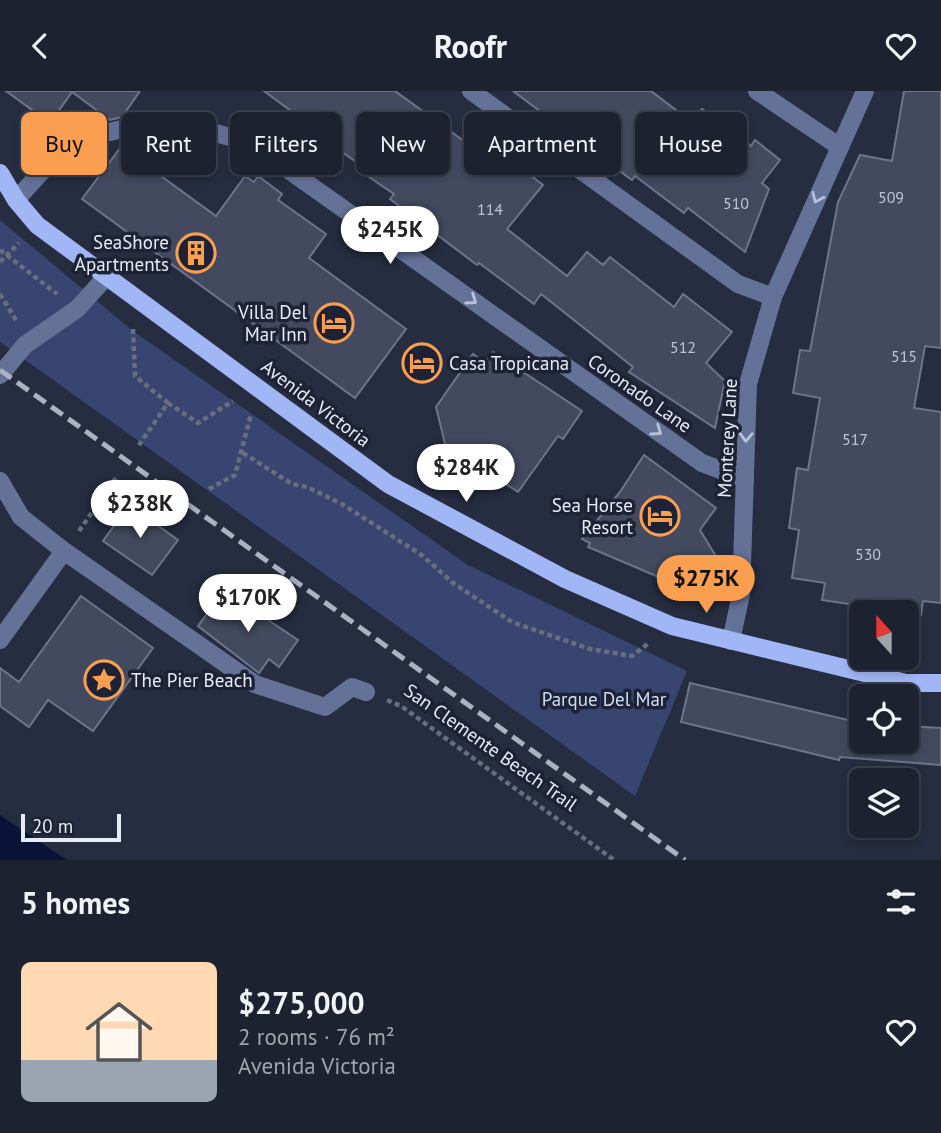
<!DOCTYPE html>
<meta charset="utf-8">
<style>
:root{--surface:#1c2230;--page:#252a38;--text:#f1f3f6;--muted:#a0a4ab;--line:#3a3f4c;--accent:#fa9f4f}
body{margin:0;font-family:"PT Sans",sans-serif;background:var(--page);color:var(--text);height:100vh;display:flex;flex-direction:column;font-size:26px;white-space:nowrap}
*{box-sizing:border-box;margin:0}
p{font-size:23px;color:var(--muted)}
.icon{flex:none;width:38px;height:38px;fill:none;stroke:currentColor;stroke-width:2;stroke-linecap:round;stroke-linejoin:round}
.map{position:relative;height:769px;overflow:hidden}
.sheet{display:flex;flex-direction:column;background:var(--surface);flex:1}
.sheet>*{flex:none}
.banner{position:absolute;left:21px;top:21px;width:900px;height:63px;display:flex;gap:14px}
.needle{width:46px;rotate:339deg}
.controls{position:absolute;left:849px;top:509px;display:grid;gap:14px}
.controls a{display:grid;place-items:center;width:70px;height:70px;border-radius:10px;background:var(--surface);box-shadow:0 4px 10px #0003,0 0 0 2px var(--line);font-size:35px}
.scale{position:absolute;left:21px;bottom:18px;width:100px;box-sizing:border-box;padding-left:7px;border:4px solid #e7ecf8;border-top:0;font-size:19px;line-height:24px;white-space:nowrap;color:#e7ecf8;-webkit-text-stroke:5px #1d2335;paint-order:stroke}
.price{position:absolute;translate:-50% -60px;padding:0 16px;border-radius:24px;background:#fff;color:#222;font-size:23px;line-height:46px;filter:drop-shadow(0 2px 4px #0008)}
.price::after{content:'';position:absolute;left:50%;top:42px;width:21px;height:16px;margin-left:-10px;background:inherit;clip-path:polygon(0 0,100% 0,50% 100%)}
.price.on{background:var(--accent);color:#111}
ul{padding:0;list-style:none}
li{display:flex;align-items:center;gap:21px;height:175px;padding:0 21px}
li+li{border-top:2px solid var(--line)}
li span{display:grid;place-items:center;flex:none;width:196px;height:140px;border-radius:10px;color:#555}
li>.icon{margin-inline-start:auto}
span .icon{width:84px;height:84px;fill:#fffc;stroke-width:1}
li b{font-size:30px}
h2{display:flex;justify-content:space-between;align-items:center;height:84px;padding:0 21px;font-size:30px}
.tag{padding:0 24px;border-radius:10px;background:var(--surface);box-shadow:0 4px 10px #0003,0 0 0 2px var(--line);font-size:24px;line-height:63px}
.tag.on{background:var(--accent);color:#111}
header{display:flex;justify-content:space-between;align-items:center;height:91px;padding:0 21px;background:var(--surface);font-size:32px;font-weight:700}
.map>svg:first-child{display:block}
.green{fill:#374570}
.water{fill:#0a1238}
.building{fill:#434a5f;stroke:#6d758b;stroke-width:2}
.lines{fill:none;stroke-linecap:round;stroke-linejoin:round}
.path{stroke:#686e7f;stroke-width:4.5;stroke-dasharray:5 3.5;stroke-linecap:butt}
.minor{stroke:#657298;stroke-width:18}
.major{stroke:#a1b6f4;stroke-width:18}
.rail{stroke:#acb2c0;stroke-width:5;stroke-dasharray:14 7;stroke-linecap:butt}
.oneway{stroke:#bac1d6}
.labels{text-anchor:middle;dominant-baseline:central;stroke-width:7;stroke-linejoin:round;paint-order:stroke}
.number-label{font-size:16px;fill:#bec4d2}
.poi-label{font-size:19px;fill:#e7ecf8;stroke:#1d2335;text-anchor:end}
.street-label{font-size:19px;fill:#e7ecf8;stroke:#1d2335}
.park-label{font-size:19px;fill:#d1dcf9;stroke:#1d2335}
</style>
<header><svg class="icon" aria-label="back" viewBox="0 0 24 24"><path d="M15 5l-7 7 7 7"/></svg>Roofr<svg class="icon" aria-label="heart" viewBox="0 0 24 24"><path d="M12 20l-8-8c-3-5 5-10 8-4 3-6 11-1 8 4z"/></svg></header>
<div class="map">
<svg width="941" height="769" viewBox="0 0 941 769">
<rect width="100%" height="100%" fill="#262d40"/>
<path class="green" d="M0 129 133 240 468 474 687 580 635 705 0 251Z"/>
<path class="water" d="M0 724 67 769H0Z"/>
<g class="building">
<path d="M6 0H140L122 26 110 29 72 1 50 32Z"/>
<path d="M264 0H395L512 85 520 76 543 94 507 138 567 185 587 161 603 174 610 166 674 216 683 203 732 241 706 272 725 290 715 337 629 281 633 276 541 203 534 213 479 172 477 174 390 108 394 103 363 82 366 78 315 42 310 48 288 32 295 23Z"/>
<path d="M513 0H651L692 31 702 18 751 55 755 49 780 69 762 92 769 98 745 161 688 117 684 122 635 85 632 89Z"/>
<path d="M904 0H941V257L925 255 914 317 941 321V512L923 510 921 524 822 509 825 492 792 487 799 439 789 437 797 377 808 379 820 307 793 302 800 259 810 260 838 111 860 64 892 70Z"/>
<path d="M121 56 216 125 245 85 254 91 258 85 282 103 278 109 326 143 309 167 406 238 355 307 82 108Z"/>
<path d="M493 261 582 320 563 348 558 345 518 401 445 353 436 316 473 263 485 272Z"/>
<path d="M644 364 716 417 700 439 717 467 716 482 708 493 697 498 682 496 588 456 590 452 582 448 620 401Z"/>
<path d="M129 414 178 449 152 484 103 450Z"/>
<path d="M81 505 153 557 93 640 48 609 29 636 0 615V577L19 591Z"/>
<path d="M220 505 237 517 241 511 298 549 279 576 269 568 259 582 198 535Z"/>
<path d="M690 592 861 632V651H906V635L941 637V674L840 666 839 669 681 631Z"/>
</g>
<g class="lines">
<g class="path">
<path d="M0 159 57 203"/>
<path d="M0 171 19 152"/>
<path d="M0 203 16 229"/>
<path d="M133 238 135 285 168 312 137 357"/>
<path d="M168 312 198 332 233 310"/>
<path d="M243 362 292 393 307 396 342 413 423 465 453 492 512 531 590 558 632 565 649 552"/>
<path d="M209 398 235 384 251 323"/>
<path d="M79 440 118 384"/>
<path d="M387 609 401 615 614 769"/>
</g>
<g class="minor">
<path d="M471 0 738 193 773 206"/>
<path d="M757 0 840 56"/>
<path d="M16 109 43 79 81 48 126 37 185 34 249 51 702 372 745 388"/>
<path d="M0 284 25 254 77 218 107 185"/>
<path d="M0 390 21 426 64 460 255 593 325 616 352 596 366 601"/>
<path d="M0 549 64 460"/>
<path d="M731 550 741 503 748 293 773 206 865 0"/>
</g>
<path class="major" d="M0 82 16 109 37 134 388 393 565 488 672 535 906 592H941"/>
<path class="rail" d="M0 279 685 769"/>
</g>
<defs><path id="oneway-chevron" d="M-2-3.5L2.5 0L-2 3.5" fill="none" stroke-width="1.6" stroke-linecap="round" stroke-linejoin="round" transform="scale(1.75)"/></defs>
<g class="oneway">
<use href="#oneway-chevron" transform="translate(817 107) rotate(114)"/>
<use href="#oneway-chevron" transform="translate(472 209) rotate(35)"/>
<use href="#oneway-chevron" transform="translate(657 340) rotate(35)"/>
<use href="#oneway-chevron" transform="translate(746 346) rotate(92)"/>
</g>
<defs>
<g id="building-ring" transform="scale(2.0125)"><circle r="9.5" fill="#1d2335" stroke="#fa9f4f" stroke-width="1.5"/><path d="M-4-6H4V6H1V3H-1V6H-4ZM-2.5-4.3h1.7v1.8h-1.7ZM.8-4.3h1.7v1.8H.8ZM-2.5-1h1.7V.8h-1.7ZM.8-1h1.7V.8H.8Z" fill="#fa9f4f"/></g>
<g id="hotel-ring" transform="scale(2.0125)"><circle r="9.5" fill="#1d2335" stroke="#fa9f4f" stroke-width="1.5"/><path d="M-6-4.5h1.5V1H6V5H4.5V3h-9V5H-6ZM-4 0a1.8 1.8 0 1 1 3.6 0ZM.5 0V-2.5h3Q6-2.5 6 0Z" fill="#fa9f4f"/></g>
<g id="sight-ring" transform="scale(2.0125)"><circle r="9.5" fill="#1d2335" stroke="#fa9f4f" stroke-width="1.5"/><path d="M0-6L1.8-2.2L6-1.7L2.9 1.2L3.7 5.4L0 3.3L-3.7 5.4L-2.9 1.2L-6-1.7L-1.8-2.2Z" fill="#fa9f4f"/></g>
</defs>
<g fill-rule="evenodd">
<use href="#building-ring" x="196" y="162"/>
<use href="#hotel-ring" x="334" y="232"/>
<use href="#hotel-ring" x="422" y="272"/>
<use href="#hotel-ring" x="660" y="425"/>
<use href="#sight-ring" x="104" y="589"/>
</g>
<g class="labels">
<g class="number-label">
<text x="891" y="106">509</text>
<text x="736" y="112">510</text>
<text x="490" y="118">114</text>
<text x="683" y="256">512</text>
<text x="904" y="265">515</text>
<text x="855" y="348">517</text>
<text x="868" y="463">530</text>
</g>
<g class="poi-label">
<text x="169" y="151">SeaShore<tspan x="169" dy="22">Apartments</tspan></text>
<text x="307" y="221">Villa Del<tspan x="307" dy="22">Mar Inn</tspan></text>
<text x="449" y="272" text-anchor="start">Casa Tropicana</text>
<text x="633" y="414">Sea Horse<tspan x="633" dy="22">Resort</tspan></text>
<text x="131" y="589" text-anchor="start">The Pier Beach</text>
</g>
<g class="street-label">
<text transform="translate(640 302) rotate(35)">Coronado Lane</text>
<text transform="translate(316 312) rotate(37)">Avenida Victoria</text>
<text transform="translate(727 347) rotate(-87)">Monterey Lane</text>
<text transform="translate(491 656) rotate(35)">San Clemente Beach Trail</text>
</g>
<g class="park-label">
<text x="604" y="608">Parque Del Mar</text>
</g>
</g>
</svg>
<div class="controls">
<a><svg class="needle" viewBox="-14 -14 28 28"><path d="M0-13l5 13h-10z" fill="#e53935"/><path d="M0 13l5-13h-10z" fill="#a0a4ab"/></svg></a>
<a><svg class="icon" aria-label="locate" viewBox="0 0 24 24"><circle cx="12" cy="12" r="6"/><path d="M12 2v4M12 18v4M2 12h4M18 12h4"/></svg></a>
<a><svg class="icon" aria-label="layers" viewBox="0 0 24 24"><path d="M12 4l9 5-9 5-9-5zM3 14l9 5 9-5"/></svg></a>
</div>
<div class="scale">20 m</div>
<b class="price" style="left:390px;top:175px">$245K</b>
<b class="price" style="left:466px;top:413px">$284K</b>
<b class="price" style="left:140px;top:449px">$238K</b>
<b class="price on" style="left:706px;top:524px">$275K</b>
<b class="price" style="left:248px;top:543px">$170K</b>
<div class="banner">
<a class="tag on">Buy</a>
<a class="tag">Rent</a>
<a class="tag">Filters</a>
<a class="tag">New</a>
<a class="tag">Apartment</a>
<a class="tag">House</a>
</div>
</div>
<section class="sheet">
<h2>5 homes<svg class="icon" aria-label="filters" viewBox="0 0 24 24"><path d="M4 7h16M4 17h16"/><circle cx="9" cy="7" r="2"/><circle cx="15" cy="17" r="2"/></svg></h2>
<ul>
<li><span style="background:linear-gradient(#ffd9b3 70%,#9aa5b1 0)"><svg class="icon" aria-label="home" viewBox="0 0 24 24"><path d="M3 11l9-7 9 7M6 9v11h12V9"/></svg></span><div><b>$275,000</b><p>2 rooms · 76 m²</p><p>Avenida Victoria</p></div><svg class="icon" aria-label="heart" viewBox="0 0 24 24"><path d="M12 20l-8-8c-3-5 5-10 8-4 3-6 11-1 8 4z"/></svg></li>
</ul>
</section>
